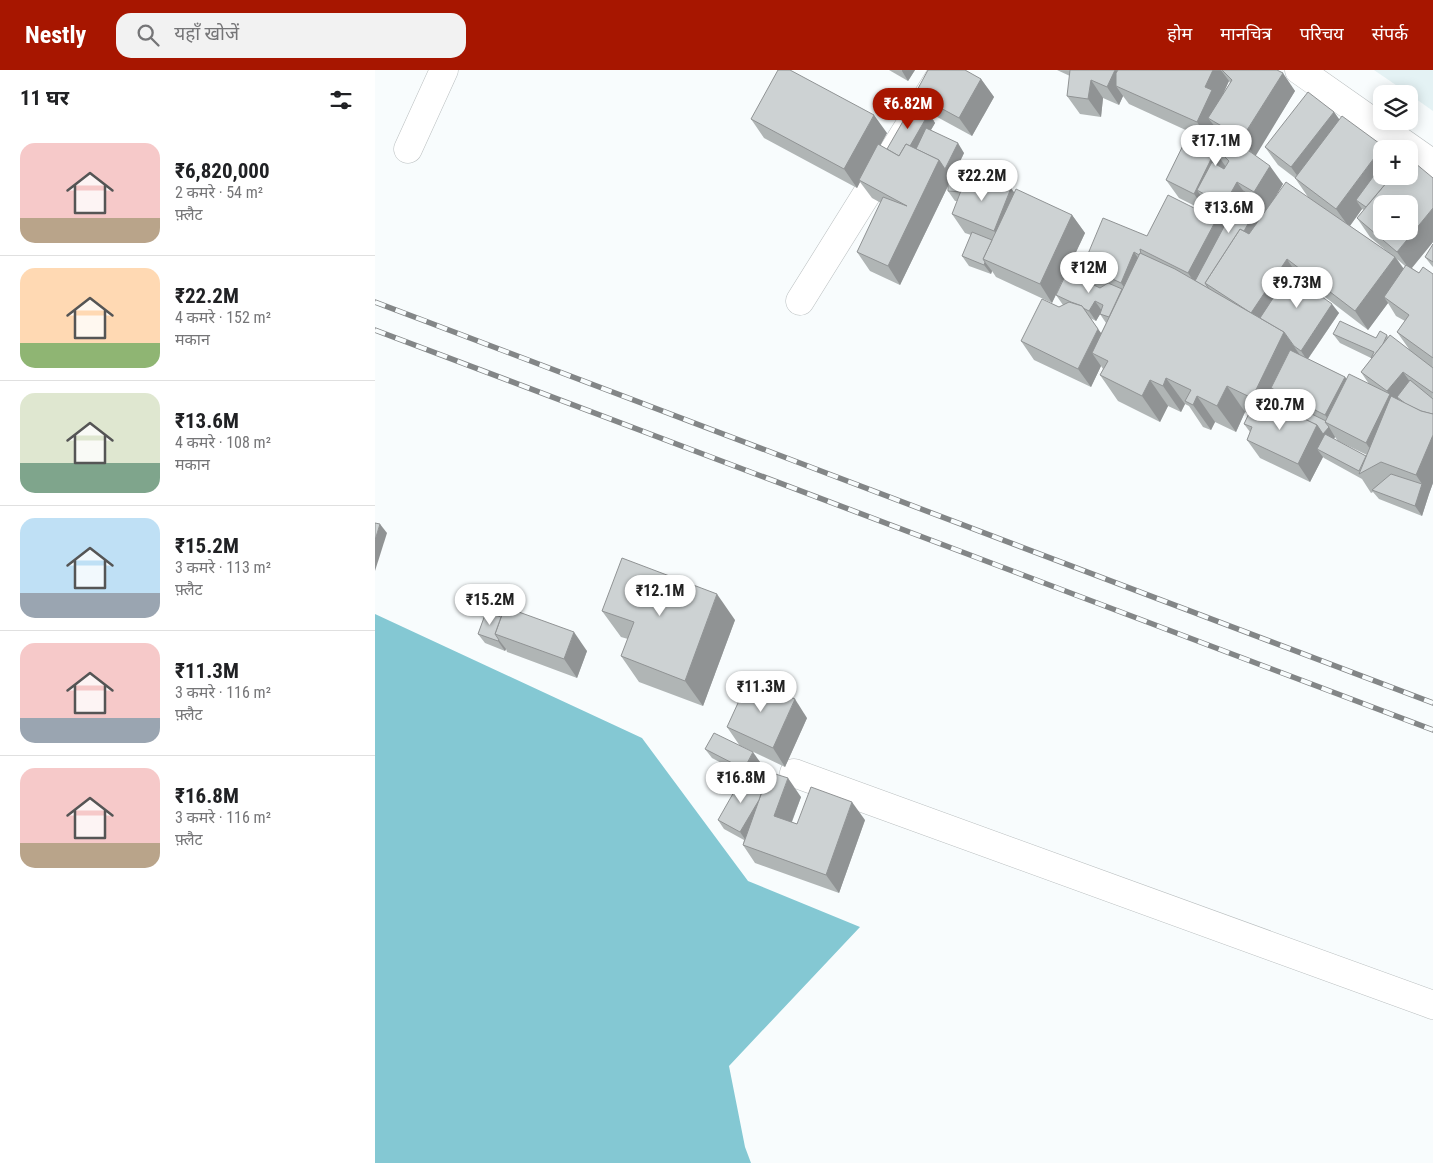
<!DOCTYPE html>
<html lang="hi">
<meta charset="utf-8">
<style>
:root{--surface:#fff;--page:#f2f2f2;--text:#202124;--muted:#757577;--line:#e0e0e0;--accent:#a71600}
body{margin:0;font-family:"Roboto Condensed","Noto Sans Devanagari",sans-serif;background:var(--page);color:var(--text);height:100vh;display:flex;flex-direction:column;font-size:19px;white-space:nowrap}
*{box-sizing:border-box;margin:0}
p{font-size:16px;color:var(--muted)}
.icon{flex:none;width:28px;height:28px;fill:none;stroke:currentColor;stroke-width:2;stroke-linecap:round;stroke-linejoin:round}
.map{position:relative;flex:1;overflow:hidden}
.side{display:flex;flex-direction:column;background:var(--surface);width:375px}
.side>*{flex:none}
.tools{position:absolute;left:998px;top:15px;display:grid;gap:10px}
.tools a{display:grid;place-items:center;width:45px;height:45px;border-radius:10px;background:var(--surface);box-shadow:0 2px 12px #0003;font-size:25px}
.price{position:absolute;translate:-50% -42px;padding:0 11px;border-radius:18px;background:#fff;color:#222;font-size:16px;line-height:32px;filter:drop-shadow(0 1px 2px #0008)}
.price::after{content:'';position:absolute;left:50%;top:30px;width:15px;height:11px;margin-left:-8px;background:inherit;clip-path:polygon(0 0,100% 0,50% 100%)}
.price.on{background:var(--accent);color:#fff}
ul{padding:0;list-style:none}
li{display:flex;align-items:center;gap:15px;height:125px;padding:0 20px}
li+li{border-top:1px solid var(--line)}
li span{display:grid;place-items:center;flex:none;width:140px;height:100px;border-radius:15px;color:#555}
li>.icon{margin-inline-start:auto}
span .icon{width:60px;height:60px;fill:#fffc;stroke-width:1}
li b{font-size:21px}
h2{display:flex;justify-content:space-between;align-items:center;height:60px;padding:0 20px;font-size:21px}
header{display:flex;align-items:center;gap:30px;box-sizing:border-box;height:70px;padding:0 25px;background:var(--accent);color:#fff}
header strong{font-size:24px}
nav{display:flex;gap:28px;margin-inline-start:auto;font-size:18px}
.search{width:350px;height:45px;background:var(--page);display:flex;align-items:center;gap:12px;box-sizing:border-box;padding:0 18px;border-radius:15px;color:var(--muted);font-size:19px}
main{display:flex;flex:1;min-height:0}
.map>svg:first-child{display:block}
.built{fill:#e4f2f4}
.water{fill:#84c8d3}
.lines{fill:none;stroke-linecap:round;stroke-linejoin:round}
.street-casing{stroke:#b9bebf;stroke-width:29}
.street{stroke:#fff;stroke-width:28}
.rail-casing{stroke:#838687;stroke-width:5.5}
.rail{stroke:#f8fcfd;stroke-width:4;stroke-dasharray:11;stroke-linecap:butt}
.wall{fill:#b0b5b5;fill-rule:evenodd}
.shaded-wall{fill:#909394}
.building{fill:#cdd2d3;stroke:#909394;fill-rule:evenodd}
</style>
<header>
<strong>Nestly</strong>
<div class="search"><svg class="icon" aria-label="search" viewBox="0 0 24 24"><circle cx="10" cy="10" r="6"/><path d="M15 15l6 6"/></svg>यहाँ खोजें</div>
<nav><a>होम</a><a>मानचित्र</a><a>परिचय</a><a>संपर्क</a></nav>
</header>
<main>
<section class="side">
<h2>11 घर<svg class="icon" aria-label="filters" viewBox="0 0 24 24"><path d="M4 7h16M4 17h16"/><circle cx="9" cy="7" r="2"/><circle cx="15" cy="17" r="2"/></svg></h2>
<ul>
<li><span style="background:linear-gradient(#f6c9c9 75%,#b9a48a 0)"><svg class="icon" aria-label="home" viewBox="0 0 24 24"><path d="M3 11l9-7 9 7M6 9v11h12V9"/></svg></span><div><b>₹6,820,000</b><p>2 कमरे · 54 m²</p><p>फ़्लैट</p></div></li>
<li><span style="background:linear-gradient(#ffd9b3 75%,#8fb573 0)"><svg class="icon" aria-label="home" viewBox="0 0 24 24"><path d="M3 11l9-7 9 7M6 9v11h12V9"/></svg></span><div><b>₹22.2M</b><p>4 कमरे · 152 m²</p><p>मकान</p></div></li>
<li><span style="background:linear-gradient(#dfe7d0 70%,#7fa58c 0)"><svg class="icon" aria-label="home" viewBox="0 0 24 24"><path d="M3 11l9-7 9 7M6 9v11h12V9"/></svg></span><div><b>₹13.6M</b><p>4 कमरे · 108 m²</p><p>मकान</p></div></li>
<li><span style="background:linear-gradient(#bfe0f5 75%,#9aa5b1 0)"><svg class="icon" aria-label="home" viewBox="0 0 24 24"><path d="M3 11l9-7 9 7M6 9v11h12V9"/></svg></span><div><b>₹15.2M</b><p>3 कमरे · 113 m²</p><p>फ़्लैट</p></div></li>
<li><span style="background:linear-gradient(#f6c9c9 75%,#9aa5b1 0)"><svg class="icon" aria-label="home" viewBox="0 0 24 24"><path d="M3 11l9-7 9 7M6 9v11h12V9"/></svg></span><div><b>₹11.3M</b><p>3 कमरे · 116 m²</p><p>फ़्लैट</p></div></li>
<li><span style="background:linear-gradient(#f6c9c9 75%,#b9a48a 0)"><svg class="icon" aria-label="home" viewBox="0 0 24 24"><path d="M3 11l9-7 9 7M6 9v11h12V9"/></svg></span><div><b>₹16.8M</b><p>3 कमरे · 116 m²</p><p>फ़्लैट</p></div></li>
</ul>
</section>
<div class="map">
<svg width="1058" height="1093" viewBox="0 0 1058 1093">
<rect width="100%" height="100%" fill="#f8fcfd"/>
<path class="built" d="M999 0H1058V41L1034 24Z"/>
<path class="water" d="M0 544 267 668 373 811 485 857 354 996 370 1077 376 1093H0Z"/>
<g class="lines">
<g class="street-casing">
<g id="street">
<path d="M924 0 1058 94"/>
<path d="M33 79 69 0"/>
<path d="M425 231 569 0"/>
<path d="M419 703 1058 935"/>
</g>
</g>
<use href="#street" class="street"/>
<g class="rail-casing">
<g id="rail">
<path d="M0 232 1058 633"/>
<path d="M0 260 1058 660"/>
</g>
</g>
<use href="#rail" class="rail"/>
</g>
<g class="wall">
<path d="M514 0H540L533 11Z"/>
<path d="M682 0H902L920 21 880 85 908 114 900 127H933L920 108 903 95 890 77 959 42 1006 106 1058 108V172L1037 198 1044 203 1058 204V413L1054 424 1047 446 1004 429 998 422 996 423 987 409 949 388 948 387 935 412 885 388 872 370 875 362 869 354 874 344 870 342 861 362 840 352 836 360 828 357 814 336 810 334 806 342 793 336 785 352 743 331 725 305 728 299 726 296 716 317 659 290 646 271 684 237 688 235 681 225 711 211 705 203 772 166 819 138 820 136 804 128 791 110 815 62 754 34 748 26 744 35 728 28 726 47 705 44 692 26 695 6ZM854 11 855 13 847 25ZM841 58 844 64V71L837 67ZM987 139 989 140 982 148 995 167 1014 183 975 156ZM1022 189 1030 196 1029 199ZM946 224 993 260 1013 233 1021 246 1030 251 1022 262 1034 279 1013 267 1012 265 1001 268 958 264 965 273 996 288H997L986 302 994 314 972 309 970 307 933 289 964 243 945 226ZM725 244 731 253 726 263 715 248 721 251ZM960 367 963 371 992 385 991 386 959 369Z"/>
<path d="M606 9 619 27 597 66 553 42 540 24Z"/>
<path d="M554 43 560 53 556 60 589 83 579 105 615 109 639 122 697 145 710 163 677 233 621 207 617 201 616 204 594 196 587 186 596 165 590 163 577 144 583 131H580L573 121V116L525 215 495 201 482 182 506 133 497 128 485 112 482 118 389 68 376 49 512 63 505 75 512 79Z"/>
<path d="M1050 187 1058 192V197L1057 196Z"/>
<path d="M227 541 360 550 328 636 264 612 246 586 253 569 246 567Z"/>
<path d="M111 542 212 581 202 608 132 582 131 579 130 581 110 573 103 564Z"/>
<path d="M432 648 410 697 366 676 385 692 376 709 337 688 330 679 365 676 352 657Z"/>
<path d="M388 718 426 727 417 752 422 754 490 750 464 823 380 793 368 775 369 770 349 759 343 750Z"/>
</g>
<g class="shaded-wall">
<path d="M527 0H540L533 11 527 1Z"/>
<path d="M740 0H755L741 16 748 26 744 35 732 17Z"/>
<path d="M838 0H846L854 11 845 31 833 48 841 58 835 71 822 52 830 17Z"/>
<path d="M908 3 920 21 880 87 867 68Z"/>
<path d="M606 9 619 27 597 66 584 48Z"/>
<path d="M716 10 728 28 726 47 713 29Z"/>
<path d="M959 42 972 61 929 115 916 97Z"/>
<path d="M554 43 560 53 541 85 527 89Z"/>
<path d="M499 45 512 63 486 111 484 110 485 112 482 118 469 99Z"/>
<path d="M583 73 589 83 525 215 513 196 564 90Z"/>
<path d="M1006 79V106L981 130 987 139 974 157 961 139Z"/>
<path d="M840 81 853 100 822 120 834 138 832 142 819 124Z"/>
<path d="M895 96 908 114 892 141 837 218 886 131 879 122Z"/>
<path d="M611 103 617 112 605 124Z"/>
<path d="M862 112 875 130 862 153 849 135Z"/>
<path d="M636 118 649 136 631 179 619 161Z"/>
<path d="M848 137 861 155 826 222 813 203Z"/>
<path d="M1058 138V172L1035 200 1022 182Z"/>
<path d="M697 145 710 163 677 233 665 214Z"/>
<path d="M759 182 772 201 752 221 746 213Z"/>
<path d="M1020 187 1033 205 1009 227 1013 233 993 260 980 241Z"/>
<path d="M912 189 924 208 891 258 876 243Z"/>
<path d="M610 192 617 201 616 204 609 195Z"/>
<path d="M940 214 947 224 943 229 936 219Z"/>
<path d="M720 231 727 241 721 251 714 241Z"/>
<path d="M957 234 964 243 932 290 926 281Z"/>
<path d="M723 259 736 277 717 283 726 296 716 317 703 299Z"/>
<path d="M909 262 927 288 896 318 906 332 895 354 877 328Z"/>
<path d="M1028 302 1041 320 1022 327 1028 335 1003 391 991 373 1014 325 1012 321Z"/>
<path d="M970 307 982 325 957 354 950 345Z"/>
<path d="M791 308 810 334 806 342 788 316Z"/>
<path d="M775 310 793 336 785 352 767 326Z"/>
<path d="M852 316 870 342 861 362 842 336Z"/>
<path d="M822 326 840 352 836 360 818 335Z"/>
<path d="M942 355 954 357 960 367 955 374 942 379 948 387 935 412 923 394Z"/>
<path d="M1058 365V413L1054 424 1047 446 1040 436 1047 414 1041 405Z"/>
<path d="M5 454 12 463 0 501V470Z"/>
<path d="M342 524 360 550 328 636 310 611Z"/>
<path d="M199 562 212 581 202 608 189 589Z"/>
<path d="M124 570 131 579 130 581 123 571Z"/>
<path d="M420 629 432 648 410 697 398 678Z"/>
<path d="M378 682 385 692 376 709 369 699Z"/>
<path d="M413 708 426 727 412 764 399 746Z"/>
<path d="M390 719 372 772 365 762Z"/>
<path d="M477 732 490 750 464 823 451 805Z"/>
</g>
<g class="building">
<path d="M403 0H415L499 45 469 99 376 49Z"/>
<path d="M553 0H590L606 9 584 48 540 24Z"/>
<path d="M695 0H740L732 17 716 10 713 29 692 26Z"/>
<path d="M743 0H838L830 17 837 20 822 52 741 16V3Z"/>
<path d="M847 0H902L908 3 867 68 833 48 857 10Z"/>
<path d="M933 22 959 42 916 97 890 77Z"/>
<path d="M538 34 554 43 535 76 531 74 524 86 512 79Z"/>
<path d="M967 46 1008 76 961 139 920 108Z"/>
<path d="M817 57 844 71 845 60 895 96 879 122 862 112 849 135 822 120 837 92 849 99 854 91 845 82 840 81 819 124 791 110Z"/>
<path d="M551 58 583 73 570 99 564 90 541 79Z"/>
<path d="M503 74 524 86 531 74 564 90 513 196 482 182 508 127 532 136 484 110Z"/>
<path d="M1034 88 1058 108V138L1022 182 982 148 1017 106H1034ZM1006 134H1034V161H1006Z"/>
<path d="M1006 96V106H1017L991 137 981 130Z"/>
<path d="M591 98 611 103 610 107 606 105 599 115 589 113 586 122 573 121V108L583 102 590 104Z"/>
<path d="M606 105 636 118 619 161 577 144 589 113 599 115Z"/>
<path d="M911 112 1020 187 980 241 912 189 876 243 830 213 865 159 874 164Z"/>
<path d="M641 119 697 145 665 214 608 189Z"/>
<path d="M868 121 886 131 869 161 865 159 830 213 834 219 820 211Z"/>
<path d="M826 124 848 137 813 203 765 179 766 184 765 183 764 185 759 182 746 213 727 204 719 209 705 203 728 148 772 166 793 125 819 138Z"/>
<path d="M597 162 617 170 608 189 610 192 609 195 587 186Z"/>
<path d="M1058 174V192L1050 187Z"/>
<path d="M765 183 800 199 909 262 877 328 852 316 842 336 822 326 818 335 810 331 816 320 791 308 788 316 775 310 767 326 725 305 733 291 717 283Z"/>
<path d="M1031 195 1044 203 1048 197 1058 204V288L1022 262 1034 245 1009 227Z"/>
<path d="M918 198 940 214 936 219 957 234 926 281 919 276 909 262 885 248Z"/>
<path d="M692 202 725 218 733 213 747 219 734 247 725 244 728 235 720 231 714 241 708 238 707 236 696 232 681 225Z"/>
<path d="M667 229 684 237 694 232 707 236 723 259 703 299 646 271Z"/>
<path d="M965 251 1001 268 1005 261 1012 265 1008 274 997 288H996L999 282 958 264Z"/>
<path d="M1015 265 1058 298V323L1028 302 1012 321 986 302Z"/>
<path d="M915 280 970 307 950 345 896 318Z"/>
<path d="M974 304 1015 324 991 373 950 352Z"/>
<path d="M1035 310 1058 329V343L1057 344 1046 341 1031 334 1022 327Z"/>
<path d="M1016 326 1046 341 1058 344V365L1041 405 1006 392 984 404Z"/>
<path d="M902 327 951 351 950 352 954 357 948 364 942 355 900 335Z"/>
<path d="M890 330 942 355 923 394 872 370 877 357 869 354 876 339 884 342Z"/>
<path d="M950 364 991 386 984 401 942 379Z"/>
<path d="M1016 404 1047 414 1040 436 997 420Z"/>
<path d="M0 453 5 454 0 470Z"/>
<path d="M247 488 342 524 310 611 246 586 259 552 227 541Z"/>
<path d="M130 537 199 562 189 589 120 564Z"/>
<path d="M111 542 126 547 120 564 124 570 123 571 103 564Z"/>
<path d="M374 609 420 629 398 678 352 657Z"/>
<path d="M339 663 378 682 369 699 330 679Z"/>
<path d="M394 702 413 708 399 746 422 754 436 717 477 732 451 805 368 775Z"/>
<path d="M368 706 388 718 384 730 365 762 343 750Z"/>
</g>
</svg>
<div class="tools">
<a><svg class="icon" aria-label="layers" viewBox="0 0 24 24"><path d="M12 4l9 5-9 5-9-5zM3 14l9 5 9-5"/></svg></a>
<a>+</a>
<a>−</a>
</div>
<b class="price on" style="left:533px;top:60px">₹6.82M</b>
<b class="price" style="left:841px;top:97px">₹17.1M</b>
<b class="price" style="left:607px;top:132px">₹22.2M</b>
<b class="price" style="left:854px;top:164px">₹13.6M</b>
<b class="price" style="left:714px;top:224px">₹12M</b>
<b class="price" style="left:922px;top:239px">₹9.73M</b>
<b class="price" style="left:905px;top:361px">₹20.7M</b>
<b class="price" style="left:285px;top:547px">₹12.1M</b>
<b class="price" style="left:115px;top:556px">₹15.2M</b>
<b class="price" style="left:386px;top:643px">₹11.3M</b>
<b class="price" style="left:366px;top:734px">₹16.8M</b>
</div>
</main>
